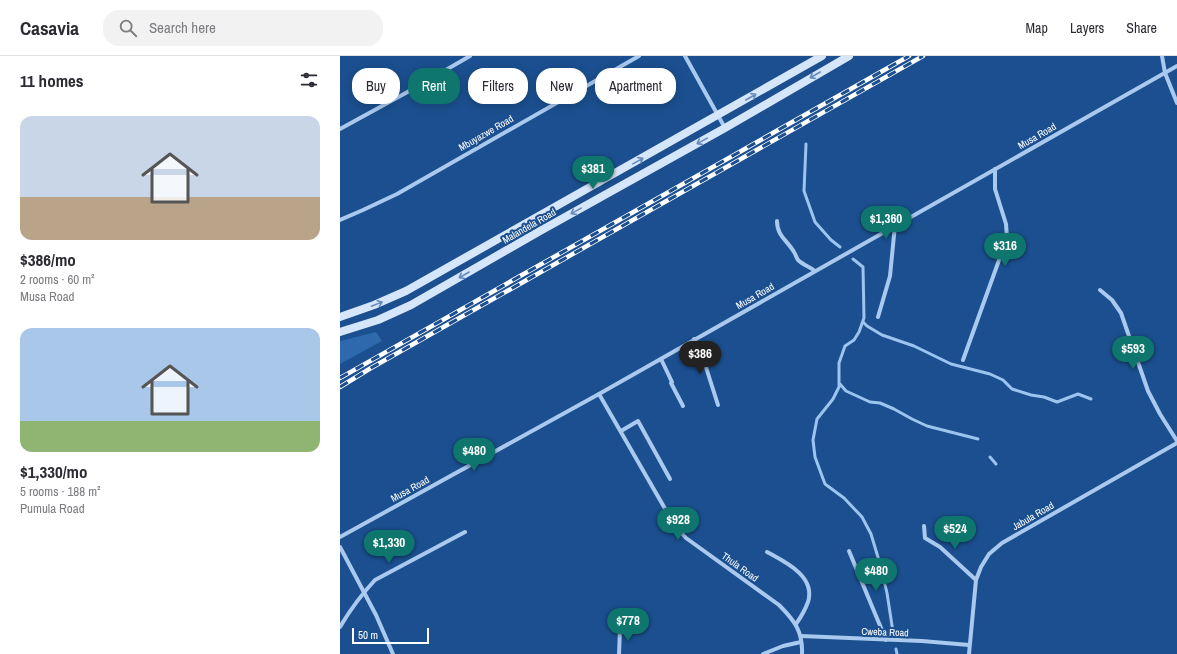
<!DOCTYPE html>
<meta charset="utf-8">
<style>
:root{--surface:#fff;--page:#f2f2f3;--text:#2b2b33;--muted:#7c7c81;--line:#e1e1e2;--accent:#0f766e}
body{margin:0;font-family:"Archivo Narrow",sans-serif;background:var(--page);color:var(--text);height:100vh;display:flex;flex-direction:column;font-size:15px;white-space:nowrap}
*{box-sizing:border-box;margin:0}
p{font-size:13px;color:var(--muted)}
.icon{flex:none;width:22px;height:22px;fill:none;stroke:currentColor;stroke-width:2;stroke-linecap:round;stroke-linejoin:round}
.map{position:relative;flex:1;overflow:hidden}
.panel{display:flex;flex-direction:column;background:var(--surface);width:340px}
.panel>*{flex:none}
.banner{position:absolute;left:12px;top:12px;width:380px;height:36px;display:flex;gap:8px}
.scale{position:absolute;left:12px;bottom:10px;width:77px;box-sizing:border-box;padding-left:4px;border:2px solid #fff;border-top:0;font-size:11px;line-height:14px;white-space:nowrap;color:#fff;-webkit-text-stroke:3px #1b4f8f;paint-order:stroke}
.price{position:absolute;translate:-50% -34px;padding:0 9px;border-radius:14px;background:var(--accent);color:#fff;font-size:13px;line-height:26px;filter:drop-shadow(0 1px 2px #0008)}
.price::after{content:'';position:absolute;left:50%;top:24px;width:12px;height:9px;margin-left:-6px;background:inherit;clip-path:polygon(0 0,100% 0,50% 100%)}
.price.on{background:#222;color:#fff}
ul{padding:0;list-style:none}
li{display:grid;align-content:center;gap:8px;height:212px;padding:0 20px}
li span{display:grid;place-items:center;height:124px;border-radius:12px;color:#555}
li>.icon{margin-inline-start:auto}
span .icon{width:72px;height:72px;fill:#fffc;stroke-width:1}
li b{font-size:17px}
h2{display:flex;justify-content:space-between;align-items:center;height:48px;padding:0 20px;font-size:17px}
.pill{padding:0 14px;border-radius:16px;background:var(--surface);box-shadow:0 2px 10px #0003;font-size:14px;line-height:36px}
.pill.on{background:var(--accent);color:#fff}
header{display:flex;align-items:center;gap:24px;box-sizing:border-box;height:56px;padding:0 20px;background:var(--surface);border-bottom:1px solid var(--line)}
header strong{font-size:19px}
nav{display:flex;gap:22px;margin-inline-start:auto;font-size:14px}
.search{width:280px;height:36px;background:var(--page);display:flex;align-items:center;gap:10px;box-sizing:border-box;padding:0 14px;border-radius:16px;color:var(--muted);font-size:15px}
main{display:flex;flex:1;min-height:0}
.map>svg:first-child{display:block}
.green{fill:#2e69ad}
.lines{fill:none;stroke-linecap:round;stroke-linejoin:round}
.stream{stroke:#9cc4f0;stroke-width:3}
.minor{stroke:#a9c9ee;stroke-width:4}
.secondary{stroke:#d6e6fa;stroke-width:8}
.rail-casing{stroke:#fff;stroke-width:4.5}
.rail{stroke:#1b4f8f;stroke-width:3;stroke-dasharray:9;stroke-linecap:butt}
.oneway{stroke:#668bba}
.labels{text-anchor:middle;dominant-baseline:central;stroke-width:4;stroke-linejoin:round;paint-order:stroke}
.street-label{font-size:10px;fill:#fff;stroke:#1b4f8f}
</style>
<header>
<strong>Casavia</strong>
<div class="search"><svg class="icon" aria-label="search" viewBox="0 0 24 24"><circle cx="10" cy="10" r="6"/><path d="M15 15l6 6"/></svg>Search here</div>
<nav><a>Map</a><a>Layers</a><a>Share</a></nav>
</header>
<main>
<section class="panel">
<h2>11 homes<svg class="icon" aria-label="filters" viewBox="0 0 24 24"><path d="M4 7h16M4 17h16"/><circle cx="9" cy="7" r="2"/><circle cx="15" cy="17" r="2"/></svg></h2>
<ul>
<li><span style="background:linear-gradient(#c9d6e8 65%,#b9a48a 0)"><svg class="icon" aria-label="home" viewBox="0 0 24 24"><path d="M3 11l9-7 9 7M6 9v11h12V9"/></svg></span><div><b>$386/mo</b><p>2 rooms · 60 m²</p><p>Musa Road</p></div></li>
<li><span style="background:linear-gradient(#a9c7e8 75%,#8fb573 0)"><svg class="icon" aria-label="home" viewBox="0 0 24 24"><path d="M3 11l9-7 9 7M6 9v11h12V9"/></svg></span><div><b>$1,330/mo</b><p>5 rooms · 188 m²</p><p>Pumula Road</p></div></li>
</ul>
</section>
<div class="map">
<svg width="837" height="598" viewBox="0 0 837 598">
<rect width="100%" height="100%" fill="#1b4f8f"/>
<path class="green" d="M36 276 42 285 0 308V285Z"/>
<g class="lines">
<g class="stream">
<path d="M466 88 464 135 475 166 491 184 500 191"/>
<path d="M513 203 523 211 524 262 519 276 514 284 505 290 499 307V331L493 343 477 363 473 384 475 401 485 428 504 442 522 461 531 478 540 508 547 537 553 576"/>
<path d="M523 266 527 270 542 279 574 290 611 308 650 318 663 324 672 333 691 339 704 341 717 346 738 338 751 343"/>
<path d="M500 328 506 335 530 346 540 347 554 353 572 363 587 370 638 383"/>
<path d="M650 401 656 408"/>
<path d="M556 593 557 598"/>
</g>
<g class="minor">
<path d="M345 0 385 72"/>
<path d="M822 0 825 17 837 47"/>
<path d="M0 73 73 33 130 0"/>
<path d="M0 164 23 154 57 138 299 0"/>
<path d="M437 165C437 180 447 184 454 196 456 199 456 201 458 204 463 209 470 211 475 215"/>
<path d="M760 234 772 244 781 257 808 335 820 358 837 385"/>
<path d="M538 261 550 220 555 169"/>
<path d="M354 283 364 305 378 349"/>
<path d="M321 303 332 326 331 327 343 350"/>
<path d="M623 304 667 182 666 168 655 133V113"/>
<path d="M259 338 335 470 346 482 439 549C454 564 463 575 462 598"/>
<path d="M281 375 298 365 330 423"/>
<path d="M584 470 585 482 600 491 636 524"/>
<path d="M0 481 259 338 837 10"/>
<path d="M0 491 36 559 53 598"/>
<path d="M509 495 546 584"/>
<path d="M427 496C445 506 476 520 468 546 465 554 461 561 456 568"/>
<path d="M0 571C10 554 21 539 35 524L125 476"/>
<path d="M461 580 582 585 629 589"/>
<path d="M279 598 280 573"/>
<path d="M423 598 443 590 461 586"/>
<path d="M629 598 636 524 641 511 649 498 662 487 837 387"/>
</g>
<g class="secondary">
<path d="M0 261 34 249 66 235 482 0"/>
<path d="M0 276 38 264 71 249 200 175 385 72 509 0"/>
</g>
<g class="rail-casing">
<g id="rail">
<path d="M0 322 569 0"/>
<path d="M0 331 31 312 583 0"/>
</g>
</g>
<use href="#rail" class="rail"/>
</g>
<defs><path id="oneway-shaft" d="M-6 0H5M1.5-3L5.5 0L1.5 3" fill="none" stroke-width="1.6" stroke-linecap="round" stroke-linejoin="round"/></defs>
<g class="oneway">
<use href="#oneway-shaft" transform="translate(475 19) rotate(150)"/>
<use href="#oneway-shaft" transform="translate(411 41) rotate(-30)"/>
<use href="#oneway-shaft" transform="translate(362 85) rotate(151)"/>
<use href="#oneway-shaft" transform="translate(298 105) rotate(-29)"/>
<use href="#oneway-shaft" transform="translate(236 155) rotate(151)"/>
<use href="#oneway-shaft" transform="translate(124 219) rotate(150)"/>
<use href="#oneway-shaft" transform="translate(37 248) rotate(-22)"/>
</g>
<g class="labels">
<g class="street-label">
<text transform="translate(146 77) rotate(-30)">Mbuyazwe Road</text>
<text transform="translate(697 80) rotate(-30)">Musa Road</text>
<text transform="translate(189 170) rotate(-30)">Malandela Road</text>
<text transform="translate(415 240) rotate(-30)">Musa Road</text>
<text transform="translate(70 433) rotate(-29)">Musa Road</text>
<text transform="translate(693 460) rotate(-30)">Jabula Road</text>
<text transform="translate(400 511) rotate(36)">Thula Road</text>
<text transform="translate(545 576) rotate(2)">Cweba Road</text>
</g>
</g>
</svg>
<div class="scale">50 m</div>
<b class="price" style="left:253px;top:134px">$381</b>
<b class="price" style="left:546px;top:184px">$1,360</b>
<b class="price" style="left:665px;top:211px">$316</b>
<b class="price" style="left:793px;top:314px">$593</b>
<b class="price on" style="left:360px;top:319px">$386</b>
<b class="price" style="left:134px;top:416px">$480</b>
<b class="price" style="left:338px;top:485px">$928</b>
<b class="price" style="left:615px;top:494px">$524</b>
<b class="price" style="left:49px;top:508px">$1,330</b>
<b class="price" style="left:536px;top:536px">$480</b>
<b class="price" style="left:288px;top:586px">$778</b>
<div class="banner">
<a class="pill">Buy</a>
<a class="pill on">Rent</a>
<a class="pill">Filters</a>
<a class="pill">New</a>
<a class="pill">Apartment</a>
</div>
</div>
</main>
